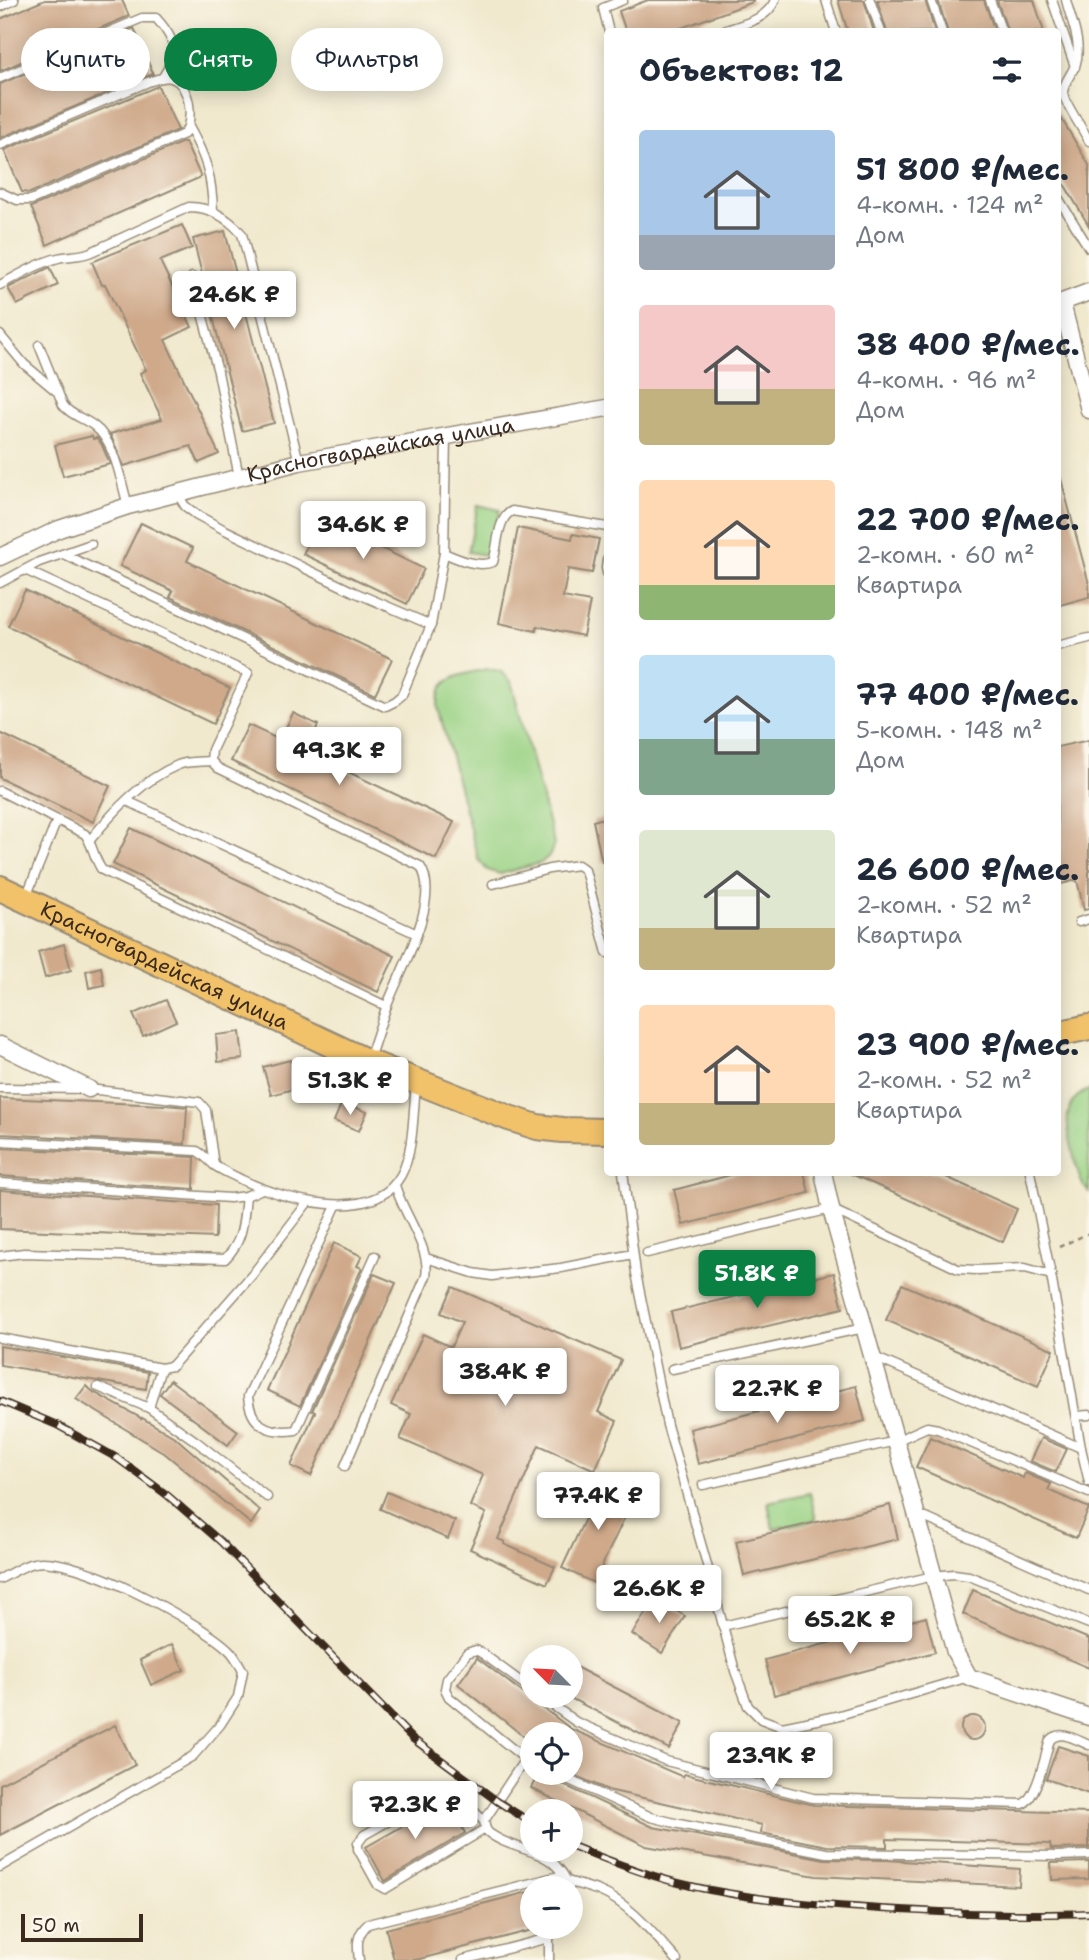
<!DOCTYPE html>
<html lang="ru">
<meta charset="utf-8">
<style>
:root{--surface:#fff;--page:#f2f2f3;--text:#1f2937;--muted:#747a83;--accent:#0b8043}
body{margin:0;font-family:"Shantell Sans",sans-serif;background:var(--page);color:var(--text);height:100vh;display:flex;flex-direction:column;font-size:26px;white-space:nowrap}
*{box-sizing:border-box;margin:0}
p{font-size:23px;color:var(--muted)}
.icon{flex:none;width:38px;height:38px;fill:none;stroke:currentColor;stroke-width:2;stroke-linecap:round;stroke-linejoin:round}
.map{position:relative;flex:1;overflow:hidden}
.drawer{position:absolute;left:604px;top:28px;width:457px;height:1148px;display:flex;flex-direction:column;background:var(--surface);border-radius:7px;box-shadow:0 4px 18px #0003}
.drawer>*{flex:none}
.guide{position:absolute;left:21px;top:28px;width:478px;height:63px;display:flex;gap:14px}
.needle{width:46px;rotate:294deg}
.tools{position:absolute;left:520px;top:1645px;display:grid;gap:14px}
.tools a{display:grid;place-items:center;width:63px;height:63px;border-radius:50%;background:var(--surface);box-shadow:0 4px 18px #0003;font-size:35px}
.scale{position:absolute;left:21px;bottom:18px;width:122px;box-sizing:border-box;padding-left:7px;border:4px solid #3b2a1e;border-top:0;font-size:19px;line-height:24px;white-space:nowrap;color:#3b2a1e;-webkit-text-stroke:5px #fbf7ec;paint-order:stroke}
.price{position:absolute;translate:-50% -60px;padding:0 16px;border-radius:7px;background:#fff;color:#222;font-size:23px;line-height:46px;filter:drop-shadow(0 2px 4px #0008)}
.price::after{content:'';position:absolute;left:50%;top:42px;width:21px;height:16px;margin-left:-10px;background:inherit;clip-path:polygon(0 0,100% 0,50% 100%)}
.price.selected{background:var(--accent);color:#fff}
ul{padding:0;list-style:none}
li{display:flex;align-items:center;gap:21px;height:175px;padding:0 35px}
li span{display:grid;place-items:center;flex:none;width:196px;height:140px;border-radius:7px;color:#555}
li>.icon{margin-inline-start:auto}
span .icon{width:84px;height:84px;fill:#fffc;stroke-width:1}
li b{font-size:30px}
h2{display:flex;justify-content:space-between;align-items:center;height:84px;padding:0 35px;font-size:30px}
.tag{padding:0 24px;border-radius:32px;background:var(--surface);box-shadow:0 4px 18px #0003;font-size:24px;line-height:63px}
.tag.selected{background:var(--accent);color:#fff}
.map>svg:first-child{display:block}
.green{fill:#9ad284;stroke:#6a7e51;stroke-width:2}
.building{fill:#cfa98a}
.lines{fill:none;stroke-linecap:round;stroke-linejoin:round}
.lane-casing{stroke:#968a76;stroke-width:11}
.street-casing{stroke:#968a76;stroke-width:19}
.primary-casing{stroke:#968a76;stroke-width:28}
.path{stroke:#968a76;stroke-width:2.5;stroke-dasharray:5 5;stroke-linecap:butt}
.lane{stroke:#fff;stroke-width:8}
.street{stroke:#fff;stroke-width:16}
.primary{stroke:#f2c26a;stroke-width:24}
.rail-casing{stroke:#3b2a1e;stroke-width:8}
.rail{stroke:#fbf7ec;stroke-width:5;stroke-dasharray:16;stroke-linecap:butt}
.labels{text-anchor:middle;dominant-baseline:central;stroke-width:5;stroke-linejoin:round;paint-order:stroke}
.street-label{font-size:21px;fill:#3b2a1e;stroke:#fbf7ec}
</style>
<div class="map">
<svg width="1089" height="1960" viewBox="0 0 1089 1960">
<rect width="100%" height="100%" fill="#fbf7ec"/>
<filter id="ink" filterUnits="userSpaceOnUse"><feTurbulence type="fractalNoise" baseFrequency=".0143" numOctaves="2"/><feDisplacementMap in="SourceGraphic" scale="14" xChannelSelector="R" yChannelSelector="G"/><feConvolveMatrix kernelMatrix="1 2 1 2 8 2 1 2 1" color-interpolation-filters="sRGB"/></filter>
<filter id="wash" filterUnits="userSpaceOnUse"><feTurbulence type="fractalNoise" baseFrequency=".00686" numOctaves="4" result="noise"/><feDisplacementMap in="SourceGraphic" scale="28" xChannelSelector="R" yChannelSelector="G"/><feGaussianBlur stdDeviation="1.57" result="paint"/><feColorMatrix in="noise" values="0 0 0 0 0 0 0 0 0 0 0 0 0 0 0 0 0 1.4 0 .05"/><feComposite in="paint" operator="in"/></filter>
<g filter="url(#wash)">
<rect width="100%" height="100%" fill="#f1e9ce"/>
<g class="green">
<path d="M478 505 500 510 491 556 468 552Z"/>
<path d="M487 669 500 671 511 681 554 844 550 855 541 863 500 874 487 870 478 859 438 707C437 675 462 675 487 669Z"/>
<path d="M1089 1090V1192C1079 1184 1078 1169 1074 1157 1068 1133 1058 1101 1089 1090Z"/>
<path d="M810 1493 816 1520 773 1529 768 1502Z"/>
</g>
<g id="blocks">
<g class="building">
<path d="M45 0H122L129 16 0 71V19Z"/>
<path d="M648 0H753V2L670 32H626L619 11Z"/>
<path d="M838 0H864L874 32H848Z"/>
<path d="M877 0H925L935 32H887Z"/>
<path d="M938 0H984L995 32H948Z"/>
<path d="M997 0H1034L1044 32H1008Z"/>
<path d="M134 28 153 74 0 138V84Z"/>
<path d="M158 86 178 130 30 193 22 192 4 150Z"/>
<path d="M1057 111 1089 165V226L1057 172Z"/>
<path d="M183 142H185L201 177 47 245 31 207Z"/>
<path d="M182 225 192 248 160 261 192 327 165 340 219 454 199 463 191 446 124 466 110 434 162 419 140 373 146 370 105 284 102 285 92 262Z"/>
<path d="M225 231 274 423 242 431 193 239Z"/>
<path d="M50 267 58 285 17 305 8 288Z"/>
<path d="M92 436 93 439 97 438 102 445 110 464 63 476 55 445Z"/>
<path d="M1061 479 1089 584V597L1060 605 1057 593V480Z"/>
<path d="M320 518 424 569 407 604 303 554Z"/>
<path d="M141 523 193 548 187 561 392 659 375 694 170 597 173 591 120 566Z"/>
<path d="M518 528 572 539 573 534 599 539 592 573 568 569 563 597 590 602 583 636 537 626 536 631 499 623Z"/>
<path d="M25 590 230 688 213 724 8 626Z"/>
<path d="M293 713 318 725 306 752 454 822 436 859 231 761 248 725 280 740Z"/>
<path d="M0 733 110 786 93 822 0 778Z"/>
<path d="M1089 740V909L1084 910 1077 880 1057 885V747Z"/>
<path d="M607 817V861L602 862 593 821Z"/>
<path d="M131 828 395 956 378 992 113 864Z"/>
<path d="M64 944 71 970 45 978 38 952Z"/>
<path d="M101 967 104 985 89 988 86 971Z"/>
<path d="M166 1000 176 1021 143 1036 133 1014Z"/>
<path d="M240 1032 243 1059 218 1062 216 1035Z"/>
<path d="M290 1060 297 1088 271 1095 263 1067Z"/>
<path d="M0 1098 165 1105 187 1107 185 1144 0 1134Z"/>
<path d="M342 1102 367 1112 359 1131 334 1121Z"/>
<path d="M0 1148 195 1157 194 1189 0 1176Z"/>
<path d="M742 1172H804L809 1193 683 1225 674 1190Z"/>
<path d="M847 1172H935L1017 1209 1003 1242Z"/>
<path d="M0 1190 216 1205 215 1238 0 1229Z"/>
<path d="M334 1243 362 1256 357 1266 362 1268 300 1406 267 1390Z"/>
<path d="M834 1273 843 1308 679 1347 671 1312Z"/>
<path d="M374 1274 396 1283 311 1476 291 1466 315 1412 312 1411Z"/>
<path d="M902 1284 1054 1350 1038 1386 886 1320Z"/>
<path d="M453 1287 621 1360 598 1412 617 1421 595 1470 539 1445 498 1539 505 1542 504 1544 555 1567 547 1584 470 1549 486 1513 470 1506 483 1475 400 1439 411 1414 391 1405 423 1334 451 1347 462 1322 441 1313Z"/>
<path d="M0 1346 148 1372 146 1389 0 1365Z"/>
<path d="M170 1380 238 1431 228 1445 160 1394Z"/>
<path d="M86 1386 95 1393 141 1418V1420L142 1418 176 1438 260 1511 251 1524 163 1452 76 1399Z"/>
<path d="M856 1386 865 1421 698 1464 690 1429Z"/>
<path d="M930 1437 1023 1478 1025 1473 1051 1484 1048 1490 1089 1508 1076 1538 916 1467Z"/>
<path d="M1041 1438 1067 1449 1056 1472 1030 1461Z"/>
<path d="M602 1482 634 1497 594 1583 562 1568Z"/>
<path d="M387 1492 455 1521 448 1539 380 1509Z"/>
<path d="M890 1505 898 1539 744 1576 736 1541Z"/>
<path d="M973 1590 1089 1639V1668L963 1614Z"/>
<path d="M655 1598 685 1616 662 1653 632 1634Z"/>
<path d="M926 1617 935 1652 774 1695 765 1660Z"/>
<path d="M172 1644 184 1670 151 1685 140 1660Z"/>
<path d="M477 1658 571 1729 683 1777 684 1774 814 1805 1089 1813V1848L1051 1849 1050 1844 887 1839V1847L827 1846 761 1833 762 1825 608 1790 569 1773 570 1734H532V1743L458 1684Z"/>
<path d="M570 1664 683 1723 669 1749 570 1698Z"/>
<circle cx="973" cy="1728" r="12"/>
<path d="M115 1725 135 1765 0 1835V1784Z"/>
<path d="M1058 1746 1089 1756V1794L1046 1779Z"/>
<path d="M539 1773H545L551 1779 653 1827 825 1859 887 1860 1020 1869 1019 1886 816 1876 646 1846 531 1788Z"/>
<path d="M447 1801 465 1833 385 1881 366 1847Z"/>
<path d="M1089 1862V1879L1052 1880 1051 1863Z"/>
<path d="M532 1891V1930L416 1960H394L386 1929Z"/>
</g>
</g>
</g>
<g filter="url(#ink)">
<use href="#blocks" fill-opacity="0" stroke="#968a76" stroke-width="2"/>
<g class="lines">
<g class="lane-casing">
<g id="lane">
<path d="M826 0 836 32"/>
<path d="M870 0 881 32"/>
<path d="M931 0 942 32"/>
<path d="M990 0 1002 32"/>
<path d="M1052 0 1075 67"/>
<path d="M1066 0C1071 21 1082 41 1076 63 1073 73 1063 82 1063 93 1064 102 1084 131 1089 141"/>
<path d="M0 7 14 0"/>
<path d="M609 32 603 8 623 0"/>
<path d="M720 32C739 25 767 21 775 0"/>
<path d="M0 78 142 18H156C176 40 179 52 163 77"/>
<path d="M189 127C206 157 212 177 213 211"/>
<path d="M0 145 148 82C155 80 164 76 171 78 190 83 195 120 184 134L31 200H17L0 192"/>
<path d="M1057 196 1089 248"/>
<path d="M192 277 218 372 239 477"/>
<path d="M0 285C19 275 38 263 58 258 70 255 79 257 91 252L189 207C210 207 228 218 242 234L299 462"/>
<path d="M0 335 24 364 55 390"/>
<path d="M39 345 63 405C71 416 84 418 94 426 115 441 121 482 128 506"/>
<path d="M177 493 185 506 197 515 223 529 354 592 431 625"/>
<path d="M444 553C458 559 478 568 493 562 498 547 497 518 512 511L607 527"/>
<path d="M65 555 385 706 395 701 402 695 431 625 444 553 446 437"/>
<path d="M607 560 606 568 607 573"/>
<path d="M25 570 248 673 212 750 211 761 218 768 420 866C443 898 398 975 386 1008 380 1025 375 1042 369 1059"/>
<path d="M0 583 39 562 91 544"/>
<path d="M1057 646 1089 638"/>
<path d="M0 791 85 834C93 845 94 859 102 870L386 1006"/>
<path d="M127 801 417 934"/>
<path d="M90 840C114 811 142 780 178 765 187 761 200 762 211 761"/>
<path d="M493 884 549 869 578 865 585 870 607 953"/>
<path d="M26 897 57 820"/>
<path d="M1079 922 1089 919"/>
<path d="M0 1088 89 1089 199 1102 206 1110 214 1165"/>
<path d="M0 1141 197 1151C204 1155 208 1160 214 1165 222 1171 233 1175 242 1180 283 1199 373 1226 401 1175 414 1151 413 1112 416 1085"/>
<path d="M623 1172 636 1273 667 1425 706 1561 735 1671 748 1706 761 1719 782 1727 836 1716 969 1677"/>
<path d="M1030 1172 1051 1275 1081 1448 1089 1482"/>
<path d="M0 1183 230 1198 246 1196 262 1189"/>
<path d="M336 1206 248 1396C250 1425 268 1434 296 1430L375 1256"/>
<path d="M647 1253 831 1209 958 1269 977 1270 1025 1268 1051 1275"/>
<path d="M0 1256 24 1253 225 1259C244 1240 243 1222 246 1196"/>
<path d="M426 1258 473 1273 492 1276 561 1268 633 1254"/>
<path d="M0 1338 161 1368 172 1366 252 1275 308 1202"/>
<path d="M872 1356 1081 1448"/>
<path d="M672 1369 864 1328"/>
<path d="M98 1387 149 1408 197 1442 267 1497"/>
<path d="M149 1408 161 1368"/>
<path d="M1076 1416 1089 1415"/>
<path d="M345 1466 426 1276C431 1248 403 1214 395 1185"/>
<path d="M703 1485 896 1441 927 1427 938 1429 1089 1493"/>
<path d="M919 1515 1089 1590"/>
<path d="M0 1579C10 1574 23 1565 34 1563 74 1554 198 1621 228 1649 235 1655 239 1664 243 1671L238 1697 220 1725 193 1756 0 1867"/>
<path d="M723 1626 933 1576 954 1574 969 1576 1089 1624"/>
<path d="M532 1690 483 1654 476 1650 467 1653 447 1679 445 1689 449 1697 525 1759 532 1763"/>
<path d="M540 1696 576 1722 666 1761 813 1798 1023 1804C1037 1797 1045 1756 1050 1740 1061 1729 1076 1740 1089 1745"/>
<path d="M525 1759 484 1821C485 1827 486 1832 492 1835 511 1849 542 1849 558 1868 564 1874 567 1881 569 1888"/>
<path d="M554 1773 651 1817 679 1824 826 1853 1056 1856 1089 1855"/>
<path d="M484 1821C471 1809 457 1790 438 1793L364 1835 358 1843V1849L378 1885 385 1889 485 1829"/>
<path d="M567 1881C577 1884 588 1887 599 1891 631 1904 654 1935 677 1960"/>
<path d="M359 1960C357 1945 356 1935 368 1924L563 1875"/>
<path d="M463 1960 549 1938"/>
<path d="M549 1960V1938L556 1927"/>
</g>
</g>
<g class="street-casing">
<g id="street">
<path d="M1062 303 1089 410"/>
<path d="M1057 304 1089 292"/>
<path id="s1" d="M0 557 59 529 128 506 299 462 607 408"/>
<path d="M0 1045 89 1089"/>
<path d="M823 1172 831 1209 955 1652 969 1677 1089 1717"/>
</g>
</g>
<g class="primary-casing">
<g id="primary">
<path id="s2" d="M0 888 368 1062 509 1118 537 1127 562 1130 607 1131"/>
<path d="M1057 1034 1089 1027"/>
</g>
</g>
<path class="path" d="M1059 1247 1089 1233"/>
<use href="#lane" class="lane"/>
<use href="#street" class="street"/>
<use href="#primary" class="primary"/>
<g class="rail-casing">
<g id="rail">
<path d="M0 1401 57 1425 117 1458 167 1495 221 1542 413 1739 497 1801 532 1823"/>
<path d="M570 1845C609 1861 650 1877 691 1886 753 1900 818 1905 881 1909 951 1913 1020 1916 1089 1913"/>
</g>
</g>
<use href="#rail" class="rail"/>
</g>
</g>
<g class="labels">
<g class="street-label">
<text stroke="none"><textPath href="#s1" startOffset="397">Красногвардейская улица</textPath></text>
<text stroke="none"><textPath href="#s2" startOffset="182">Красногвардейская улица</textPath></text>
</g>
</g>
</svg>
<div class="tools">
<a><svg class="needle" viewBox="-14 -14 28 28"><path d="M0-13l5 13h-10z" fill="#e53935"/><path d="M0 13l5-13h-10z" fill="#747a83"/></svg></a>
<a><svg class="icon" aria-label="locate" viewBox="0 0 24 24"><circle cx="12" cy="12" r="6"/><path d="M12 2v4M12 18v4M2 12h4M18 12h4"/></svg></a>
<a>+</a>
<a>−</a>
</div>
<div class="scale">50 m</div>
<b class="price" style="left:234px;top:331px">24.6K ₽</b>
<b class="price" style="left:363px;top:561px">34.6K ₽</b>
<b class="price" style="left:339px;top:787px">49.3K ₽</b>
<b class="price" style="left:350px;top:1117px">51.3K ₽</b>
<b class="price selected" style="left:757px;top:1310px">51.8K ₽</b>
<b class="price" style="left:505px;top:1408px">38.4K ₽</b>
<b class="price" style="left:777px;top:1425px">22.7K ₽</b>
<b class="price" style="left:598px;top:1532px">77.4K ₽</b>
<b class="price" style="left:659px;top:1625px">26.6K ₽</b>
<b class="price" style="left:850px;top:1656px">65.2K ₽</b>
<b class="price" style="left:771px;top:1792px">23.9K ₽</b>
<b class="price" style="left:415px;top:1841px">72.3K ₽</b>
<div class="guide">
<a class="tag">Купить</a>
<a class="tag selected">Снять</a>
<a class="tag">Фильтры</a>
</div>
<section class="drawer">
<h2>Объектов: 12<svg class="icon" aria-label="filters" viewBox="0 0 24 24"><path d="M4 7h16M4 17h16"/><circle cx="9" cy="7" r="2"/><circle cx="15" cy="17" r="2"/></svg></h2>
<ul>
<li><span style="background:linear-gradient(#a9c7e8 75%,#9aa5b1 0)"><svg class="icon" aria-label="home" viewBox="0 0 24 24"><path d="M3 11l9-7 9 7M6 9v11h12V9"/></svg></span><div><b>51 800 ₽/мес.</b><p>4-комн. · 124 m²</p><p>Дом</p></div></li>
<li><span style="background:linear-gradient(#f6c9c9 60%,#c2b280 0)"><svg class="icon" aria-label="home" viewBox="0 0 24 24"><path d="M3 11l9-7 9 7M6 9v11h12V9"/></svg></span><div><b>38 400 ₽/мес.</b><p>4-комн. · 96 m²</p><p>Дом</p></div></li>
<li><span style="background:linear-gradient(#ffd9b3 75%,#8fb573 0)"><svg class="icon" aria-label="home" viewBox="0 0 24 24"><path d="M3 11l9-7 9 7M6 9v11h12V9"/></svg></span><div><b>22 700 ₽/мес.</b><p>2-комн. · 60 m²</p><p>Квартира</p></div></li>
<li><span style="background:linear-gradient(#bfe0f5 60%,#7fa58c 0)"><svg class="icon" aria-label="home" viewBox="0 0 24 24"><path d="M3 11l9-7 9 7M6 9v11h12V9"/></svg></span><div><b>77 400 ₽/мес.</b><p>5-комн. · 148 m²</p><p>Дом</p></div></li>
<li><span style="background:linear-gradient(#dfe7d0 70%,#c2b280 0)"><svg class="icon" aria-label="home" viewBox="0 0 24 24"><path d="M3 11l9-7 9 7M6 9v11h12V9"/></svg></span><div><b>26 600 ₽/мес.</b><p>2-комн. · 52 m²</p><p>Квартира</p></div></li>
<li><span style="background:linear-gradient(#ffd9b3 70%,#c2b280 0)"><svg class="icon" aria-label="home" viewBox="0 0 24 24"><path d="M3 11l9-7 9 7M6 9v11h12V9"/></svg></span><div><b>23 900 ₽/мес.</b><p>2-комн. · 52 m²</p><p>Квартира</p></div></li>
</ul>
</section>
</div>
